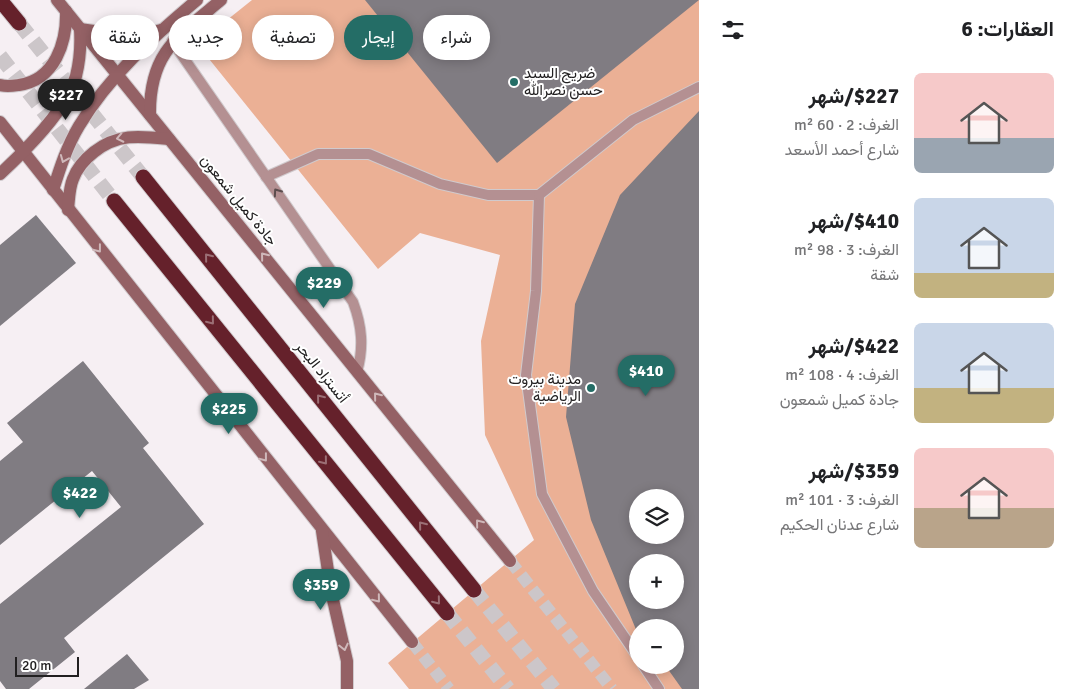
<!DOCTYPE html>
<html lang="ar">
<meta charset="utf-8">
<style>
:root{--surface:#fff;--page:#f2f2f2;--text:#202124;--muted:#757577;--accent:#246d66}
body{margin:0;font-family:Signika,Vazirmatn,sans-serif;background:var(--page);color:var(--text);direction:rtl;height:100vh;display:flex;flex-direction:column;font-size:19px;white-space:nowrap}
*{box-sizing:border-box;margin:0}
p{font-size:16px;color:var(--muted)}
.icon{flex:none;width:28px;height:28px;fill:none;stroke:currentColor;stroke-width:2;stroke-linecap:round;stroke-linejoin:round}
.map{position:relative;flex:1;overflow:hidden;direction:ltr}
.side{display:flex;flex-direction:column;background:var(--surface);width:375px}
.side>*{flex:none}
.banner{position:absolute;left:15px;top:15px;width:475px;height:45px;direction:rtl;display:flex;gap:10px}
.tools{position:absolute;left:629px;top:489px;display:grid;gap:10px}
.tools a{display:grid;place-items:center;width:55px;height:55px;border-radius:50%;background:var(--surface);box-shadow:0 2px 12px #0003;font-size:25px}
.scale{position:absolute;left:15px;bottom:12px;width:64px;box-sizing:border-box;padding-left:5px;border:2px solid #222021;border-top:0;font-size:14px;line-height:18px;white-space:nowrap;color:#222021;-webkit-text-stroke:4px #fff;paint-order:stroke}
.price{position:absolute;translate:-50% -42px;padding:0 11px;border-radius:18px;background:var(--accent);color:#fff;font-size:16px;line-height:32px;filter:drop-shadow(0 1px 2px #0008)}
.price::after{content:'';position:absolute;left:50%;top:30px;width:15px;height:11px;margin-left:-8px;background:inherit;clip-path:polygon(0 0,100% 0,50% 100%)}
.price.current{background:#222;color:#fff}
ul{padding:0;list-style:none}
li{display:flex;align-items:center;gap:15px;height:125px;padding:0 20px}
li span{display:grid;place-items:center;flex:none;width:140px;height:100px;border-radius:8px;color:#555}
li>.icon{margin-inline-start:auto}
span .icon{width:60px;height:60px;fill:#fffc;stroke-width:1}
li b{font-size:21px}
h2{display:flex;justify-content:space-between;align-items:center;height:60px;padding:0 20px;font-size:21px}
.pill{padding:0 18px;border-radius:22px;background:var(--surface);box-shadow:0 2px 12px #0003;font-size:18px;line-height:45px}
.pill.current{background:var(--accent);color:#fff}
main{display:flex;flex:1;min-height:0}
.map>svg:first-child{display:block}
.green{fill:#ebb095;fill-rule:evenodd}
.building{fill:#807c82;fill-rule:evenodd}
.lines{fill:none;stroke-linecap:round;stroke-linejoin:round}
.secondary-tunnel{stroke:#ccc6c9;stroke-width:12;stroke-dasharray:12 6;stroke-linecap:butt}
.highway-tunnel{stroke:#ccc6c9;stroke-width:15;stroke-dasharray:15 8;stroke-linecap:butt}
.lane-casing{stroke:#d0cacd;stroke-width:12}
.secondary-casing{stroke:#d0cacd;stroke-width:14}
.highway-casing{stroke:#d0cacd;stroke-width:17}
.lane{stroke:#b49092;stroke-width:10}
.secondary{stroke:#946165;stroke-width:12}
.highway{stroke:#65212b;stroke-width:15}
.oneway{stroke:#cfb8ba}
.oneway2{stroke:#5c4d4e}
.oneway3{stroke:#9b6f75}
.poi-dot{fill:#246d66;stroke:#fff;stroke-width:2}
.labels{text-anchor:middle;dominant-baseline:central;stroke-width:4;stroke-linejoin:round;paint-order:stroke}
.poi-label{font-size:15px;fill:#222021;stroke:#fff;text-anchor:start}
.street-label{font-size:15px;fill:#222021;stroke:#fff}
</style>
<main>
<section class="side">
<h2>العقارات: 6<svg class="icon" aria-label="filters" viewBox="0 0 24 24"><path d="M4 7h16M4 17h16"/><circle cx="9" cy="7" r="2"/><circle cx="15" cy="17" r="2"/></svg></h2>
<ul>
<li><span style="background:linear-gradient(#f6c9c9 65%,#9aa5b1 0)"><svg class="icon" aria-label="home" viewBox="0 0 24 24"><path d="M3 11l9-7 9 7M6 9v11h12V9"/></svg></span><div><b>$227/شهر</b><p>الغرف: 2 · 60 m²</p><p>شارع أحمد الأسعد</p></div></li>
<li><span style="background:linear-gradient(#c9d6e8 75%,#c2b280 0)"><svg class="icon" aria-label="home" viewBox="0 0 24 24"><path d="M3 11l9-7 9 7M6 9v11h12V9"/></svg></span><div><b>$410/شهر</b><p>الغرف: 3 · 98 m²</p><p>شقة</p></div></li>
<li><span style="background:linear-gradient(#c9d6e8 65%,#c2b280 0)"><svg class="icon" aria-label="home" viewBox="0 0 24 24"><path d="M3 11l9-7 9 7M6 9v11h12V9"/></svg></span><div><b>$422/شهر</b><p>الغرف: 4 · 108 m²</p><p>جادة كميل شمعون</p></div></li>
<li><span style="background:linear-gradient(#f6c9c9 60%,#b9a48a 0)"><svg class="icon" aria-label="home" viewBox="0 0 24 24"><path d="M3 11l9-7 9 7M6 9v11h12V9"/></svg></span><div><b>$359/شهر</b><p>الغرف: 3 · 101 m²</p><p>شارع عدنان الحكيم</p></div></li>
</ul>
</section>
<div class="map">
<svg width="699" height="689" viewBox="0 0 699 689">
<rect width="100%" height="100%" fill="#f6eff3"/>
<path class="green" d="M252 0H699V689H409L388 663 534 540 485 435 481 341 500 255 420 233 378 269 197 44ZM638 498H675V535H638ZM638 562H675V600H638ZM638 628H675V665H638Z"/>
<g class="building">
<path d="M365 0H699L497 163Z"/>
<path d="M699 111V689H682L665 665H675V628L638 626 637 632 591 520 566 417 575 304 620 195ZM638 498H675V535H638ZM638 562H675V600H638Z"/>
<path d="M36 215 76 263 0 326V245Z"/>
<path d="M83 361 149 443 143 448 204 524 64 638 75 652 29 689H6L0 681V604L121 507 92 471 0 545V461L23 442 7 423Z"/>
<path d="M127 654 149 680 134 689H84Z"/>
</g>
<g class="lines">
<g class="secondary-tunnel">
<path d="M510 561 612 689"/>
<path d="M412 642 449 689"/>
</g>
<g class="highway-tunnel">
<path d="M19 23 143 177"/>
<path d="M0 56 114 201"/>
<path d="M474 590 554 689"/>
<path d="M447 613 508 689"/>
</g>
<g class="lane-casing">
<g id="lane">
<path d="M172 41 353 302C362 326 364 347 357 372"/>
<path d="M266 177 318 154H369L440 184 488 195H539L536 291 526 375 542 494 593 591 638 657"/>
<path d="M539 195 633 120 699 87"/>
<path d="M643 665 659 689"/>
</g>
</g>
<g class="secondary-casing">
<g id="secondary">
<path d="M57 0 510 561"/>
<path d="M0 85C6 87 12 86 19 85 55 80 67 42 66 11"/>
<path d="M150 115C149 53 178 36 221 0"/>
<path d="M0 122 412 642"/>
<path d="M0 174C26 150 66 111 76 76 80 60 81 45 80 29L134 37 161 30"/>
<path d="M53 190C60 168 67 146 79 126 109 76 153 37 197 0"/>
<path d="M68 210C69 201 69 188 73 179 77 168 85 159 94 152 118 133 140 136 169 139"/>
<path d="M322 531 331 591 347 661V689"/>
</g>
</g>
<g class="highway-casing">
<g id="highway">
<path d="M0 0 19 23"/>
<path d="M143 177 474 590"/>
<path d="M114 201 447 613"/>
</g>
</g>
<use href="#lane" class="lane"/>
<use href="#secondary" class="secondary"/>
<use href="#highway" class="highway"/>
</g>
<defs><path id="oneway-chevron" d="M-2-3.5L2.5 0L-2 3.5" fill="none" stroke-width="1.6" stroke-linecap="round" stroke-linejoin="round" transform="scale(1.25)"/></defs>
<g class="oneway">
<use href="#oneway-chevron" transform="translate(120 138) rotate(168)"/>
<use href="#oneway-chevron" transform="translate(64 159) rotate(112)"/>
<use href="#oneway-chevron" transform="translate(98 249) rotate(52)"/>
<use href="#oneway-chevron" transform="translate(264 256) rotate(-129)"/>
<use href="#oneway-chevron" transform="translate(377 396) rotate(-129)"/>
<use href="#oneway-chevron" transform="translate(264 458) rotate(52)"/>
<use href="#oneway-chevron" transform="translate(479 523) rotate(-129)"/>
<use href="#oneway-chevron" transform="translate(377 599) rotate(51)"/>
<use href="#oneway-chevron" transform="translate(344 647) rotate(77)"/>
</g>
<use class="oneway2" href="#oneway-chevron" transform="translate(277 192) rotate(-125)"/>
<g class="oneway3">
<use href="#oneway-chevron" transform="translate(208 257) rotate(-129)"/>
<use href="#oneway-chevron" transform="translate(211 321) rotate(51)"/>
<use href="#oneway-chevron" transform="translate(320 398) rotate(-129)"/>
<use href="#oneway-chevron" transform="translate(324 461) rotate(51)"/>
<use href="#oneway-chevron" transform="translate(422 525) rotate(-129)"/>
<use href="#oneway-chevron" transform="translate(437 601) rotate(51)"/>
</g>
<g class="poi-dot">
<circle cx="514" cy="82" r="5"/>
<circle cx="591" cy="388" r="5"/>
</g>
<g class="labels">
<g class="poi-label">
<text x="524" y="73">ضريح السيد<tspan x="524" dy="17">حسن نصرالله</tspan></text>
<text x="581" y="379" text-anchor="end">مدينة بيروت<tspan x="581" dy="17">الرياضية</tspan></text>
</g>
<g class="street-label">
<text transform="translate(239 200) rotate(51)">جادة كميل شمعون</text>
<text transform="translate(322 372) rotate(51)">أتستراد البحر</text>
</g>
</g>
</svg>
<div class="tools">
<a><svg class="icon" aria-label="layers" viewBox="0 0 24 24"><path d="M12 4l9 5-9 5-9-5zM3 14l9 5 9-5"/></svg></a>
<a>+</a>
<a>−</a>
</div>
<div class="scale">20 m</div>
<b class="price current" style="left:66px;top:121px">$227</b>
<b class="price" style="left:324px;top:309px">$229</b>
<b class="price" style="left:646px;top:397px">$410</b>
<b class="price" style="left:229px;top:435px">$225</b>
<b class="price" style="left:80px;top:519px">$422</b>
<b class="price" style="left:321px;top:611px">$359</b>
<div class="banner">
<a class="pill">شراء</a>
<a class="pill current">إيجار</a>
<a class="pill">تصفية</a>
<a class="pill">جديد</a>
<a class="pill">شقة</a>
</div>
</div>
</main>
